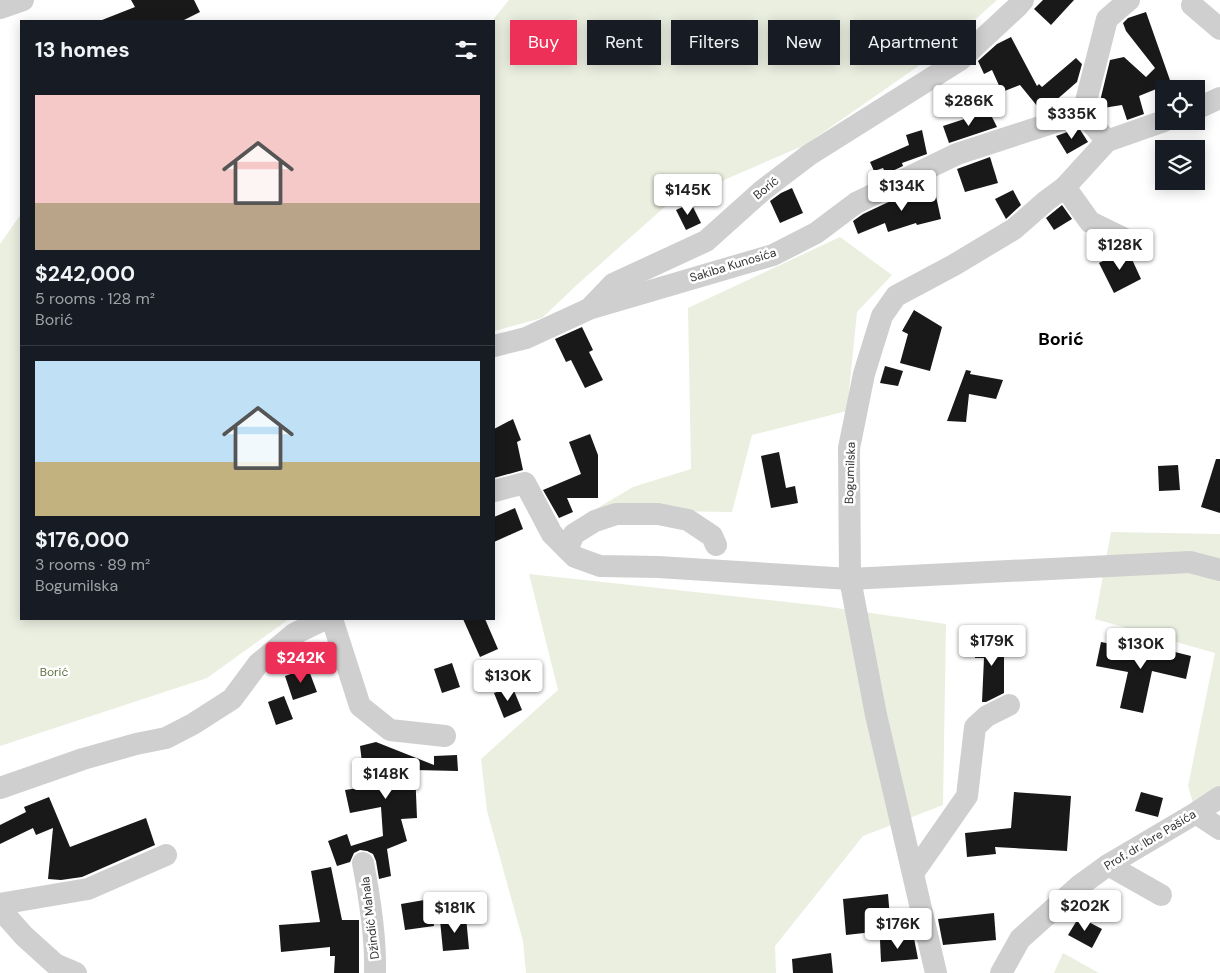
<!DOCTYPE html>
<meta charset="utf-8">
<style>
:root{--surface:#171b24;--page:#242831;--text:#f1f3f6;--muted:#9ea1a6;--line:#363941;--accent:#ed3057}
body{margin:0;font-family:"DM Sans",sans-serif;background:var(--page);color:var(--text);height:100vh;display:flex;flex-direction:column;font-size:19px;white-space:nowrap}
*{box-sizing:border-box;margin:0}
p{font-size:16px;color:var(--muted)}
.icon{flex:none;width:28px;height:28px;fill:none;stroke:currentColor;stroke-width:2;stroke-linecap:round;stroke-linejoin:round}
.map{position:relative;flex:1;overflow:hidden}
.drawer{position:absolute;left:20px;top:20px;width:475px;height:600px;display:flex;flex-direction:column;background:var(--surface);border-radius:0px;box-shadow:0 2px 12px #0003}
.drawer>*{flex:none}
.top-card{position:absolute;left:510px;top:20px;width:475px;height:45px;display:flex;gap:10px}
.tools{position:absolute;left:1155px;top:80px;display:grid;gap:10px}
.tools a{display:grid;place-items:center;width:50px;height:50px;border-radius:0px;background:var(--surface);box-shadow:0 2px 12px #0003;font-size:25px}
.price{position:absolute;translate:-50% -42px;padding:0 11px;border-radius:5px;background:#fff;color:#222;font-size:16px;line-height:32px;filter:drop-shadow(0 1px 2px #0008)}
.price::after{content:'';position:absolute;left:50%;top:30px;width:15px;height:11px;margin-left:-8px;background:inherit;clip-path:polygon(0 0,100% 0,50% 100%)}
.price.active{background:var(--accent);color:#fff}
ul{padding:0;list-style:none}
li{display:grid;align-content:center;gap:10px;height:265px;padding:0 15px}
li+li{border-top:1px solid var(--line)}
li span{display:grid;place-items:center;height:155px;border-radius:0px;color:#555}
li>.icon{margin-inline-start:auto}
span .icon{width:90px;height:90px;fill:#fffc;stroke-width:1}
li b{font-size:21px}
h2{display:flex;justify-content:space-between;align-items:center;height:60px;padding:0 15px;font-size:21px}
.chip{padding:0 18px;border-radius:0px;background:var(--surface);box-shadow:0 2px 12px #0003;font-size:18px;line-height:45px}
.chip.active{background:var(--accent);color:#fff}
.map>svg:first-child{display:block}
.green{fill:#eaefe0}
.building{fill:#191919}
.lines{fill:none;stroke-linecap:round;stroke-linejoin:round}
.minor{stroke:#cfcfcf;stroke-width:22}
.labels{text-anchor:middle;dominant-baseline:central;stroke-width:5;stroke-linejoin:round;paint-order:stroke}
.street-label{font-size:12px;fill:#323232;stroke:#fff}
.park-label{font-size:12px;fill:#5b703c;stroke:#fff}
.district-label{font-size:18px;font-weight:bold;fill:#000;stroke:#fff}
</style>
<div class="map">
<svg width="1220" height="973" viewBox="0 0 1220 973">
<rect width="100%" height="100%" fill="#fff"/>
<g class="green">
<path d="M509 0H997L940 51 805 145 668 204 579 283 542 318 494 331V21H492Z"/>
<path d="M21 214V619H289L207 678 0 746V244Z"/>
<path d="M840 237 892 275 857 312 847 411 752 435 732 512 594 510 633 487 691 469 688 308Z"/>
<path d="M1111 532 1220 534V797L1196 813 1188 786 1215 653 1095 619Z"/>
<path d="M529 574 823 606 946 624 943 805 863 836 775 946 776 973H526L523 941 487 811 481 759 558 690Z"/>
<path d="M1063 953 1099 973H1054Z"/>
</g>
<g class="building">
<path d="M131 0H194L200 12 182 21H102V20L135 7Z"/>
<path d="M1043 0H1074L1051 25 1034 9Z"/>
<path d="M1146 12 1171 83 1139 96 1144 114 1127 120 1122 105 1103 108 1101 97 1110 60 1124 57 1146 77 1155 68 1126 31 1123 23 1128 18Z"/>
<path d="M1011 37 1037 86 1039 84 1042 87 1076 58 1082 64 1077 82 1054 102 1058 107 1042 112 1020 85 1002 92 992 70 984 74 978 61 997 44Z"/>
<path d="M989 111 997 127 949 143 943 126Z"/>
<path d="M1079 128 1088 142 1067 154 1056 136Z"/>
<path d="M922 130 927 154 902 163 903 166 886 174 883 168 874 171 870 162 909 145 906 135Z"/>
<path d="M990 157 998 183 965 192 957 169Z"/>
<path d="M934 187 941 219 917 225 916 223 888 232 885 223 858 234 853 221 863 214 914 190V191Z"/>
<path d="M792 188 803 213 780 223 770 201 781 193Z"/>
<path d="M1013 190 1021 205 1006 219 995 199Z"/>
<path d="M691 203 701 223 686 230 676 210Z"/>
<path d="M1062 205 1072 219 1054 230 1046 218Z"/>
<path d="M1121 252 1130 255 1141 279 1114 293 1099 263Z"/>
<path d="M914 310 942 327 930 371 900 363 908 334 902 331Z"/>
<path d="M582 327 593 350 589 352 603 380 585 388 571 360 566 362 555 339Z"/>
<path d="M885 366 903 371 898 386 880 383Z"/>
<path d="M966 370 971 371 970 374 1003 380 996 399 969 394 966 422 947 421Z"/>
<path d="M513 419 521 440 517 442 523 470 494 478V429Z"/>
<path d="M590 434 598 455V498H567L573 512 559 518 543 490 581 474 569 442Z"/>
<path d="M779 452 786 488 795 486 798 503 771 508 761 456Z"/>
<path d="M1216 459H1220V513L1201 507Z"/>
<path d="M1178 465 1180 490 1159 491 1158 466Z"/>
<path d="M515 508 523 529 494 542V517Z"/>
<path d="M463 619H485L498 649 480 657Z"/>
<path d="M975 640H1004V693L986 702H982L984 658H975Z"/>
<path d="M1101 642 1162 654 1163 649 1191 656 1186 679 1152 671 1143 713 1120 708 1128 672 1096 666Z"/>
<path d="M452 663 460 687 442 693 434 669Z"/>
<path d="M308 668 317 692 293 700 285 676Z"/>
<path d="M512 686 522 710 504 718 494 693Z"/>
<path d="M284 696 293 719 276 725 268 702Z"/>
<path d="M376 742 434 765V756L457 755 458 771 415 770 417 818 401 819 407 841 387 849 391 876 379 879 376 861 373 854 367 851 360 850 354 853 350 862 337 866 328 841 347 834 351 846 383 836 381 807 350 813 345 790 365 787 360 746Z"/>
<path d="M1014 792 1071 796 1067 851 995 847 996 854 967 857 965 833 1011 828Z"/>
<path d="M1141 792 1163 798 1158 817 1135 811Z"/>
<path d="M49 797 70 847 146 818 155 845 82 877 61 880 48 879 53 828 36 835 33 828 0 844V825L26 812 24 807Z"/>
<path d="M331 867 342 920H359V973H334L335 956H330V947L281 952 279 925 320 922 311 871Z"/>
<path d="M888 894 891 930 846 935 843 899Z"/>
<path d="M430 899 434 926 405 930 401 904Z"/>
<path d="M994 913 996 940 943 945 938 919Z"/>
<path d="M466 917 469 949 443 951 440 920Z"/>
<path d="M1079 917 1102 929 1092 948 1068 935Z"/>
<path d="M914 938 918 959 881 962 880 940Z"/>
<path d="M831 953 833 973H793L792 959Z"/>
</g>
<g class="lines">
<g class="minor">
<path d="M1192 5 1220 29"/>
<path d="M0 8 23 0"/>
<path d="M1196 109 1220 98"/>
<path d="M1083 113 1107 19 1129 0"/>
<path d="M1065 187 1090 222 1131 242"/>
<path d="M592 308 773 255 816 233 856 203 957 154 1083 113 1107 141"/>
<path d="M494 346 526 338 589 309 613 284 706 241 763 190 809 155 960 60 1017 7 1023 0"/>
<path d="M494 491 525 483 552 534 575 557 600 566 658 567 850 579 1190 562 1220 570"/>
<path d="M567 549 574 534 595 521 616 514H658L688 520 712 536 716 545"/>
<path d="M332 619 360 706 390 730 445 736"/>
<path d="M0 788 83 759 136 744 166 738 193 724 232 699 258 664 294 634 325 619"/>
<path d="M1196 813 1220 829"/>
<path d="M363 863C370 899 376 936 375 973"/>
<path d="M1108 865 1161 895"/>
<path d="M914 872 967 796 975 727 987 716 1009 705"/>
<path d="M0 904 88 889 166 855"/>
<path d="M0 909 24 936 55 964 76 973"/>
<path d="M936 973 876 715 850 579 849 448 864 374 882 316 896 296 954 265 1014 229 1046 201 1065 187 1107 141 1164 121"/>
<path d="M1001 973 1020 939 1079 886 1108 865 1196 813 1220 797"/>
</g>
</g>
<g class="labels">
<g class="street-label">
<text transform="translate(766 188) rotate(-39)">Borić</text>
<text transform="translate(733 265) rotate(-17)">Sakiba Kunosića</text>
<text transform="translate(850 473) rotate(-88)">Bogumilska</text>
<text transform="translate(1150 840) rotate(-31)">Prof. dr. Ibre Pašića</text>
<text transform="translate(370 918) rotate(-97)">Džindić Mahala</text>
</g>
<g class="park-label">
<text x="54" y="672">Borić</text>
</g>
<g class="district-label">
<text x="1061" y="339">Borić</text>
</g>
</g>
</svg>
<div class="tools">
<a><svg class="icon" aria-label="locate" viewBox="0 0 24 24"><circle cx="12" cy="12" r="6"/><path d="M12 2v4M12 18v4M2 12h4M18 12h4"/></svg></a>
<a><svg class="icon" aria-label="layers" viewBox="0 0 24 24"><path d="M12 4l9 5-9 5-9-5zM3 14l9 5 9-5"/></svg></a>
</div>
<b class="price" style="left:969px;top:127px">$286K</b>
<b class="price" style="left:1072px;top:140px">$335K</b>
<b class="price" style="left:902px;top:212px">$134K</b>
<b class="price" style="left:688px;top:216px">$145K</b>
<b class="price" style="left:1120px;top:271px">$128K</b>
<b class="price" style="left:992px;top:667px">$179K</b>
<b class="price" style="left:1141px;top:670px">$130K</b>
<b class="price active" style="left:301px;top:684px">$242K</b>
<b class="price" style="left:508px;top:702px">$130K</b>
<b class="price" style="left:386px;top:800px">$148K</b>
<b class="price" style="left:1085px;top:932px">$202K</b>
<b class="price" style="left:455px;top:934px">$181K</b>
<b class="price" style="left:898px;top:950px">$176K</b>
<div class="top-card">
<a class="chip active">Buy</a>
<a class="chip">Rent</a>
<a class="chip">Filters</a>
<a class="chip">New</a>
<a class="chip">Apartment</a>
</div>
<section class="drawer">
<h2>13 homes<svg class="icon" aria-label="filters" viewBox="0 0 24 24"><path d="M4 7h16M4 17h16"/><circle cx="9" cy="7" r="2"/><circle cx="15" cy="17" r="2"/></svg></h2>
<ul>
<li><span style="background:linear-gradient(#f6c9c9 70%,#b9a48a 0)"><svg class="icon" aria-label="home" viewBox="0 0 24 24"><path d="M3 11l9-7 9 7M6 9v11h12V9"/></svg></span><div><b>$242,000</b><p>5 rooms · 128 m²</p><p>Borić</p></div></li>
<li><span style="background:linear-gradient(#bfe0f5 65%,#c2b280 0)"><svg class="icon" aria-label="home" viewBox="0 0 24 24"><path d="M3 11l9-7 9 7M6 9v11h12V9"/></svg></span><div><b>$176,000</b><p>3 rooms · 89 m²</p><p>Bogumilska</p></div></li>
</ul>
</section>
</div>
